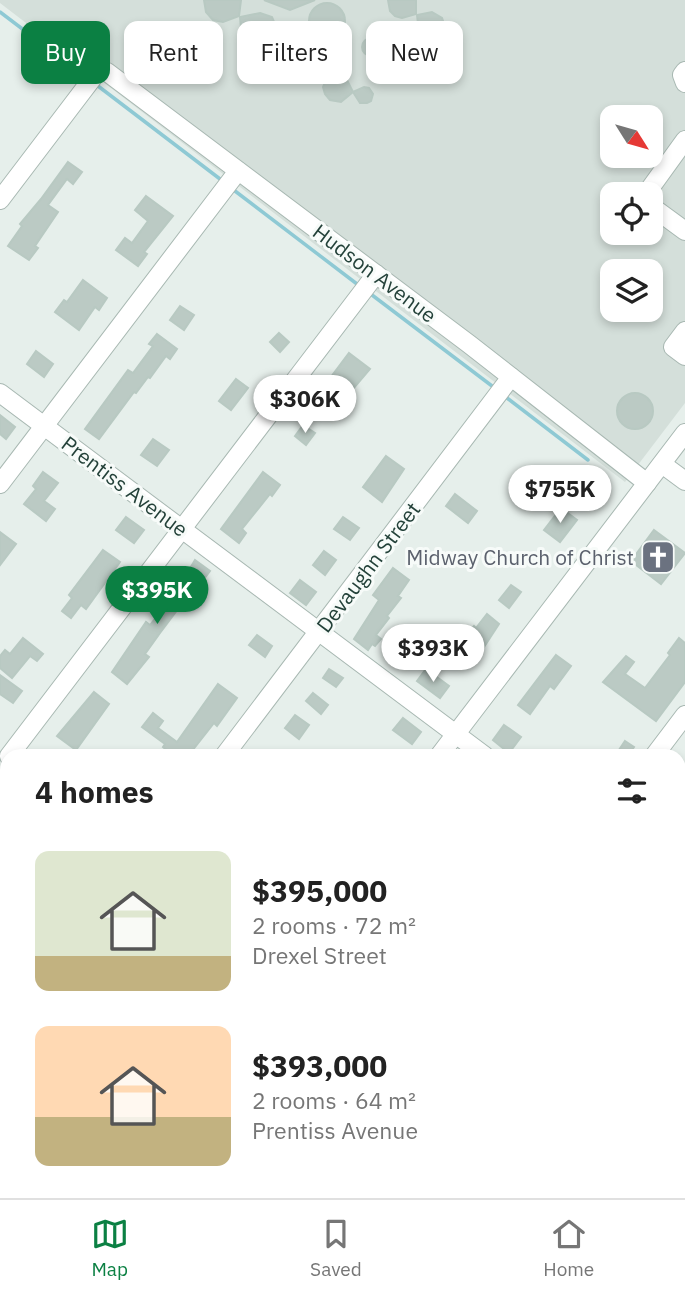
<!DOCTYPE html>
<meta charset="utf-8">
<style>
:root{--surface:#fff;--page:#f2f2f2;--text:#222;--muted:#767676;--line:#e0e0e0;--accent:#0b8043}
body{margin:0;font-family:"IBM Plex Sans",sans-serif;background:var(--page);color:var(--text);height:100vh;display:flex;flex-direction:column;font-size:26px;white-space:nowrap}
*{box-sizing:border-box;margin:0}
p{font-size:23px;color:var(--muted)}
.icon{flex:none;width:38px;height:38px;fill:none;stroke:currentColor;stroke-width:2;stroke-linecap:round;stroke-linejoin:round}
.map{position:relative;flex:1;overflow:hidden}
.sheet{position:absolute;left:0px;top:749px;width:686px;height:450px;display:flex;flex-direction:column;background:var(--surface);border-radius:21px 21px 0 0;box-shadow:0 4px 10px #0003}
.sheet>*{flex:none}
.banner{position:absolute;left:21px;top:21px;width:644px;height:63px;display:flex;gap:14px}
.needle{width:46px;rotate:127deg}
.fabs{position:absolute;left:600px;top:105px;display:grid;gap:14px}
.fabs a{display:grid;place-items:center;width:63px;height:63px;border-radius:14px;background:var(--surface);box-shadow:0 4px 10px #0003;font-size:35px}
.price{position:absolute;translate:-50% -60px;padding:0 16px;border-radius:24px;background:#fff;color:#222;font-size:23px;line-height:46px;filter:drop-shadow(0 2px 4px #0008)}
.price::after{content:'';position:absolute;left:50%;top:42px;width:21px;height:16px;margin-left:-10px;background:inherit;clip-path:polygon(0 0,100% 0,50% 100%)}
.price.active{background:var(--accent);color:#fff}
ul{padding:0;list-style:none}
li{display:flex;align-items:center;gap:21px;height:175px;padding:0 35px}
li span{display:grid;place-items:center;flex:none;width:196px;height:140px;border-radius:14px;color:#555}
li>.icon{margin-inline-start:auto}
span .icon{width:84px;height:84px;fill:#fffc;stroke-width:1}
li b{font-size:30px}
h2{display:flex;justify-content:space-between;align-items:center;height:84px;padding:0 35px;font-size:30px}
.pill{padding:0 24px;border-radius:14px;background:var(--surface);box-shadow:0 4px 10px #0003;font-size:24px;line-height:63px}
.pill.active{background:var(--accent);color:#fff}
.dock{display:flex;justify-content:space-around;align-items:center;height:98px;border-top:2px solid var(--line);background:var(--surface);font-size:19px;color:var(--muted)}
.dock a{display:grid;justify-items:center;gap:4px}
.dock .active{color:var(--accent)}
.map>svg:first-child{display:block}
.built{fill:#d4dfda;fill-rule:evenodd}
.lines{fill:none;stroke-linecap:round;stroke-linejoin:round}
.stream{stroke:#8ec9d4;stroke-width:3.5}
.building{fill:#bbcac4;stroke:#b8c9c2;stroke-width:2}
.minor-casing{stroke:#a8b8b2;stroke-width:20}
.minor{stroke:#fff;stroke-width:18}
.labels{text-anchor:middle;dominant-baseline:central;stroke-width:6;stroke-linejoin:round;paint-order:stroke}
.street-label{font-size:21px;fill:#24423a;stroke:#f7fbf9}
.worship-label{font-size:21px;fill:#5b616d;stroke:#f7fbf9;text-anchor:end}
</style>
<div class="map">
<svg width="685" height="1198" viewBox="0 0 685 1198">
<rect width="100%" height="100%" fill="#e6efeb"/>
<path class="built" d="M0 0H685V403L625 482 0 3ZM612 117H651V156H612ZM612 194H651V233H612ZM612 271H651V310H612Z"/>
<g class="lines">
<g class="stream">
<path d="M0 12 83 75"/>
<path d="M98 86 220 179"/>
<path d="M235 191 357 284"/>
<path d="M372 295 492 386"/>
<path d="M507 398 588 460"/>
</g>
</g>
<g class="building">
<path d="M204 0H241L239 16 223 22 213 20 206 12Z"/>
<path d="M264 0H315L290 10Z"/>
<path d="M388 0H416V14L402 18 395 16 390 11Z"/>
<circle cx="327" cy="21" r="18"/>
<path d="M432 12 442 18 445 27 441 35 431 40 424 38 419 32 417 15Z"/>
<path d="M260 13 272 17 277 29 278 43 259 50 249 47 242 40 240 17Z"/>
<circle cx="371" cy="47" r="9"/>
<path d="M292 40 304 43 308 52 306 61 298 67 287 65 281 56 280 46Z"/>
<circle cx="398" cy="67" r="14"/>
<path d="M335 75 346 78 353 92 364 87 369 88 373 94 371 101 367 103H360L353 92 341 102 330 100 325 94 323 87 326 80Z"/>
<path d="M68 162 82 172 73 184 67 179 48 205 58 212 35 246 38 248 29 260 8 246 22 226 20 224 41 199Z"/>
<path d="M146 196 173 216 144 252 147 254 138 266 116 250 125 238 132 243 148 221 135 210Z"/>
<path d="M83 280 107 298 99 310 95 307 79 330 55 312 64 300 67 302Z"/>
<path d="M180 306 194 315 184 330 170 320Z"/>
<path d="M279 333 289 342 280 352 270 342Z"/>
<path d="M157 334 177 349 170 359 166 356 150 378 148 377 136 393 134 392 99 439 85 429 128 370 133 373 153 346 149 344Z"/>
<path d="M36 351 53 364 44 377 27 364Z"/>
<path d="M349 353 370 369 331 415 319 406 322 401 316 397Z"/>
<path d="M236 379 248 388 231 410 219 401Z"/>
<circle cx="635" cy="411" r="18"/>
<path d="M0 415 15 427 6 439 0 434Z"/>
<path d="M303 425 315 433 306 445 295 436Z"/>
<path d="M153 439 169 450 157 466 141 455Z"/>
<path d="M386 456 404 469 382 502 363 487Z"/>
<path d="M43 472 58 483 44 501 55 509 46 521 24 504 36 489 33 486Z"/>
<path d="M263 472 280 485 272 496 270 494 242 529 246 533 239 543 221 529Z"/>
<path d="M455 494 477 511 468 523 446 506Z"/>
<path d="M561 508 577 520 560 542 544 530Z"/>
<path d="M126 517 144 530 134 543 116 530Z"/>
<path d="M343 517 359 528 350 540 334 529Z"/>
<path d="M654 530 685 553 661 584 631 561Z"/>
<path d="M0 532 16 544 0 565Z"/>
<path d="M103 550 120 562 86 609 81 605 71 618 62 611 72 598 69 595Z"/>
<path d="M324 551 336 560 325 575 313 565Z"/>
<path d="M195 560 210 571 201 583 199 581 160 633 145 654 149 657 127 684 112 672 146 622 150 625 176 592Z"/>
<path d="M393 568 409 580 398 596 401 598 387 616 389 618 376 635 381 639 375 646 372 644 368 650 354 639 379 600 373 595Z"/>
<path d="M300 580 316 592 306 605 290 593Z"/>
<path d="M511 585 521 592 509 608 499 600Z"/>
<path d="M487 614 499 624 482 650 465 637 474 626 476 628Z"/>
<path d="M257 635 272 646 265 657 249 645Z"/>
<path d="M23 638 43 654 37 661 30 656 12 678 0 668V656L5 650 10 654Z"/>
<path d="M679 638 685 643V682L656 721 603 682 626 656 634 662 625 674 645 688 670 655 668 653Z"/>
<path d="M556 655 571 666 554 689 550 686 530 714 518 705Z"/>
<path d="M329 669 343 678 336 687 323 678Z"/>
<path d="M426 669 449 686 440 698 417 681Z"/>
<path d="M0 675 22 691 13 703 0 694Z"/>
<path d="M218 684 237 698 217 726 214 723 188 756H174L163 747 165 744 142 727 153 713 163 721 158 728 177 742Z"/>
<path d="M94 692 109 704 76 750 57 736Z"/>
<path d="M313 693 328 705 321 714 306 701Z"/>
<path d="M295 715 309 725 299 739 285 728Z"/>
<path d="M403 718 421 732 412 744 393 730Z"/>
<path d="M504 725 521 737 509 753 493 740Z"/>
<path d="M625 741 634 747 628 756H615Z"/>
</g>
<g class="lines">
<g class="minor-casing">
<g id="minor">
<path d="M685 71 682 75 685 83"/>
<path d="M646 194 685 140"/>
<path d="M0 200 98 71 107 72 469 344 647 483"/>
<path d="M651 206 685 231"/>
<path d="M685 331 673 347 685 356"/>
<path d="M0 393 485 756"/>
<path d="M662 464 685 481"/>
<path d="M0 484 238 171"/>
<path d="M9 756 376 274"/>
<path d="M224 756 511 377"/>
<path d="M439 756 685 433"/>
<path d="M654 756 685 715"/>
<path d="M0 822 7 827"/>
<path d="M679 904 685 909"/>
<path d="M679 1006 685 998"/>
<path d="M0 1050 7 1041"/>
<path d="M0 1157 7 1162"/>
<path d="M47 1192 55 1198"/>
<path d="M490 1192 499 1198"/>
<path d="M104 1198 109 1192"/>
<path d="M319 1198 323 1192"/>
<path d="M534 1198 538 1192"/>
</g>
</g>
<use href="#minor" class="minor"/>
</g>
<defs>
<g id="church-square" transform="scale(1.75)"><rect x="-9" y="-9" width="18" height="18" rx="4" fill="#6b7280" stroke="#f7fbf9"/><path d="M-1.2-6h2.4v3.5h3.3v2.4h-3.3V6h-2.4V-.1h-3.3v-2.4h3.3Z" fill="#fff"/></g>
</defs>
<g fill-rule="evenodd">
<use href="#church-square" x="658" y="557"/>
</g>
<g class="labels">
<g class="street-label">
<text transform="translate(375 273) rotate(37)">Hudson Avenue</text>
<text transform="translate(125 486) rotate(37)">Prentiss Avenue</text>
<text transform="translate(368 567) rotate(-53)">Devaughn Street</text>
</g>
<g class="worship-label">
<text x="634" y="557">Midway Church of Christ</text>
</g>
</g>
</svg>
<div class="fabs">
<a><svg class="needle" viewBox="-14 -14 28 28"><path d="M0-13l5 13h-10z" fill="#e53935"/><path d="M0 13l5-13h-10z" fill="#767676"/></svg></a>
<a><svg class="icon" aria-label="locate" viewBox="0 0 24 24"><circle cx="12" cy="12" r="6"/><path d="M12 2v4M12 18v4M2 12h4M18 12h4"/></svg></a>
<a><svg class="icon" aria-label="layers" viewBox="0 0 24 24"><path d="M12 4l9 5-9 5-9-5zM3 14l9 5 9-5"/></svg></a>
</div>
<b class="price" style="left:305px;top:435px">$306K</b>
<b class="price" style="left:560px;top:525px">$755K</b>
<b class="price active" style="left:157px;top:626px">$395K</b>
<b class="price" style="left:433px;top:684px">$393K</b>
<div class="banner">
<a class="pill active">Buy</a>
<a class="pill">Rent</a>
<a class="pill">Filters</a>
<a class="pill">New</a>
</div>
<section class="sheet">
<h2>4 homes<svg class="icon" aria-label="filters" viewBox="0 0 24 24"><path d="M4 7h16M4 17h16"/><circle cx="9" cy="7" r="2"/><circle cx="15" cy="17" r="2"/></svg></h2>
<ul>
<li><span style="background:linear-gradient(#dfe7d0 75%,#c2b280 0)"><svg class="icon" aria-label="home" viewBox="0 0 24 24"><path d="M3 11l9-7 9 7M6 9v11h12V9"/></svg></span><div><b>$395,000</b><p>2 rooms · 72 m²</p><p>Drexel Street</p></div></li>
<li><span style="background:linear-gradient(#ffd9b3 65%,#c2b280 0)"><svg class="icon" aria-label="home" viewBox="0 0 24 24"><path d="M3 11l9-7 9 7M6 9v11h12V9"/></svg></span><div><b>$393,000</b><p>2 rooms · 64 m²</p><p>Prentiss Avenue</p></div></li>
</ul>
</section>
</div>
<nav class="dock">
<a class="active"><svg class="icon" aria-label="map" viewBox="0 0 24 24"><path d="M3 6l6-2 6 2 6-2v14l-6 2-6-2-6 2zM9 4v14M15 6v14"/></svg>Map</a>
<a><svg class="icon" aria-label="saved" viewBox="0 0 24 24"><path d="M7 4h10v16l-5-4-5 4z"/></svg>Saved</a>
<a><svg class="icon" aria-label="home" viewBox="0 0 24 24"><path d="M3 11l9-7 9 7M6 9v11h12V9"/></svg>Home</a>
</nav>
